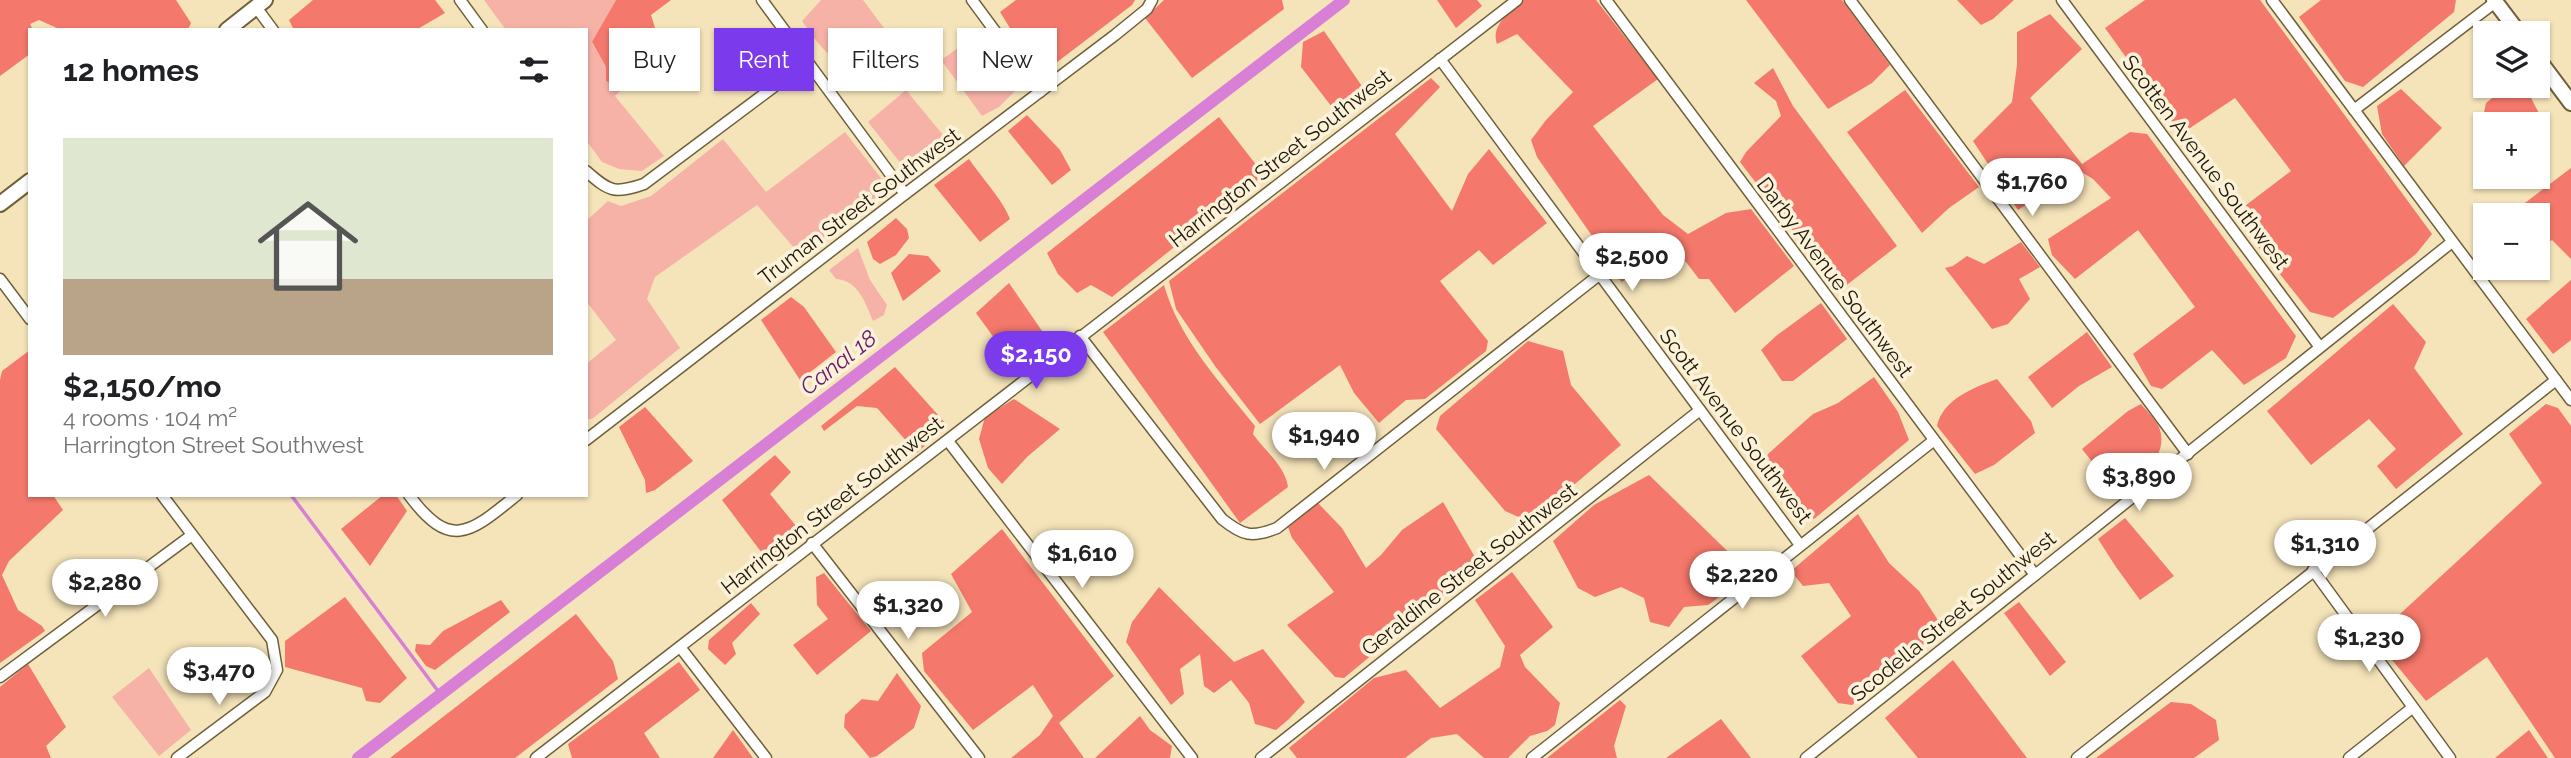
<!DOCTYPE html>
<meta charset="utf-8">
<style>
:root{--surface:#fff;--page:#f2f2f2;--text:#202124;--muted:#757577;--accent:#7c3aed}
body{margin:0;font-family:Raleway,sans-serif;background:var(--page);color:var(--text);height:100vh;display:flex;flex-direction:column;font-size:26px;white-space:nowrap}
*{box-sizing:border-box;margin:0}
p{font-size:23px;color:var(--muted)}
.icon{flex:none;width:38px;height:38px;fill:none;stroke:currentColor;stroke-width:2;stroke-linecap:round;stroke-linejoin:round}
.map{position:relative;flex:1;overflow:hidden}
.details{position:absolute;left:28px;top:28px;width:560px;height:469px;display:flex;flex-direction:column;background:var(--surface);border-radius:0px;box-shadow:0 2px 5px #0004}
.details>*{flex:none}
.top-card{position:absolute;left:609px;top:28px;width:665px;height:63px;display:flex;gap:14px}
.tools{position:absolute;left:2473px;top:21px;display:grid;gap:14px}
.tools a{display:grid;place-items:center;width:77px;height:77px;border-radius:0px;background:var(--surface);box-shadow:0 2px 5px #0004;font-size:35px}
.price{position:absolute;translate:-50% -60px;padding:0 16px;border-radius:24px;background:#fff;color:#222;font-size:23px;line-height:46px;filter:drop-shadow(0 2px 4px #0008)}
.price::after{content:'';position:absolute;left:50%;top:42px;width:21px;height:16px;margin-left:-10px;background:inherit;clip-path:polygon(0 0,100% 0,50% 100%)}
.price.active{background:var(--accent);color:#fff}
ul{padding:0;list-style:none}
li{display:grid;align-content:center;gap:14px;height:371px;padding:0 35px}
li span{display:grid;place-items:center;height:217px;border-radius:0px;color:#555}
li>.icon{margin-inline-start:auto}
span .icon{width:126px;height:126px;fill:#fffc;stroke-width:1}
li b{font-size:30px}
h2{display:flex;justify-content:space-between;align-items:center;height:84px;padding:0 35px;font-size:30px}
.tag{padding:0 24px;border-radius:0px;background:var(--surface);box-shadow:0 2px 5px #0004;font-size:24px;line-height:63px}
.tag.active{background:var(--accent);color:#fff}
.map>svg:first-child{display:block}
.green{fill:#f7b2a8}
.forest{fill:#f4786b}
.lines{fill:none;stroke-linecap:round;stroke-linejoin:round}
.stream{stroke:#d87fd6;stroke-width:3.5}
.canal{stroke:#d87fd6;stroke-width:12}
.street-casing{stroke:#6f603a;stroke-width:13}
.secondary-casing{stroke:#6f603a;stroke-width:18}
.street{stroke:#fff;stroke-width:10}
.secondary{stroke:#fff;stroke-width:14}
.labels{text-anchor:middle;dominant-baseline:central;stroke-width:7;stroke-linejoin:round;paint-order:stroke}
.street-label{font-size:21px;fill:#1e1808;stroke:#fcf2d9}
.water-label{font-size:23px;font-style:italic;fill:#6b1b6c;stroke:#fcf2d9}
</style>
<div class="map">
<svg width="2571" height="758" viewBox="0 0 2571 758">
<rect width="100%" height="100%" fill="#f5e4ba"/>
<g class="green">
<path d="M484 0H616L592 43 606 67V81L621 90 615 96 664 156 642 171 619 169 602 162 586 140V30H506Z"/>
<path d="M821 0H863L890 36C880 44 869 57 858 61 833 71 815 38 802 21Z"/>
<path d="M984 30 1017 73 1018 88 999 107 982 116 941 60Z"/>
<path d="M906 90 948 141 910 171 902 165 868 122Z"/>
<path d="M845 132 884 182 875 200 801 256 757 205 655 277 647 299 680 348 592 419H586V364L616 340 586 301V221L608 201 621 206 651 196 723 139 766 192Z"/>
<path d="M858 248 870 280 887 305 884 315 873 321C866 304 858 280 836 279L829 270Z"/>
<path d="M149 668 191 730 159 756 112 697Z"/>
</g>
<g class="forest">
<path d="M0 0H176L191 23 188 30H57V28L39 20 30 24 33 30H30V54L0 76Z"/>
<path d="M313 0H435L445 13 416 30H294L289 20Z"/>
<path d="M616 0H671L651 15 664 57 621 90 606 81V67L592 42Z"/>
<path d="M1016 0H1135L1132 5 1052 66 1039 67 1031 62 1000 12Z"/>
<path d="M1164 0H1282L1284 9 1192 78 1145 18Z"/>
<path d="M1437 0H1477L1482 6 1456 28Z"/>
<path d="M1524 0H1596L1658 79 1593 126 1663 215 1688 234 1726 213 1751 209 1794 266 1735 313 1709 279H1699L1686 262 1669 249 1622 282 1612 274 1604 253 1537 157 1531 140 1546 120 1573 92 1517 34 1497 44C1490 26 1511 9 1524 0Z"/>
<path d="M1746 0H1842L1890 65 1872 83 1828 109Z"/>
<path d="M1957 0H2014L1993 19 1981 25Z"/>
<path d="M2145 0H2260L2432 234 2416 254 2333 318 2310 312 2233 215 2291 171 2235 98 2181 134 2105 28Z"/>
<path d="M2321 0H2456L2454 12 2363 87 2345 81 2299 17Z"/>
<path d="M2050 14 2082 49 2030 98 2082 164 2130 132 2147 134 2296 336 2286 358 2244 385 2212 350 2162 389 2151 386 2133 354 2195 307 2138 230 2075 279 2052 255 2048 239 2111 198 2093 179 2078 170 2018 210 1973 141 2012 102 2017 65V32Z"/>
<path d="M1324 31 1368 95 1342 120 1301 67 1303 42Z"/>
<path d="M1773 68 1793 106 1897 246 1839 291 1740 162 1746 152 1781 116 1776 101 1754 83Z"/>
<path d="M1431 78 1440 87 1395 134 1452 211 1468 174 1489 149 1547 223 1493 265 1479 250 1440 281 1488 341 1486 351 1425 399 1406 400 1379 423 1354 393 1340 365 1260 424 1215 366 1176 309 1169 281Z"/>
<path d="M2507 86H2525L2546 127 2538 133V124H2485L2484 172 2473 166 2486 103Z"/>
<path d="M2401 89 2442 128 2404 166 2382 134 2377 106Z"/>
<path d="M1905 90 1979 187 1949 208 1922 233 1847 132Z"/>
<path d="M1027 115 1060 150 1071 170 1052 185 1008 131Z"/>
<path d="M1219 117 1264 175 1112 297 1091 285 1077 293 1058 274 1047 253Z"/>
<path d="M969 159C981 177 1003 200 1010 219L980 242 934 185Z"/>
<path d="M2571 168V259L2552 240 2538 249V215H2509Z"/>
<path d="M896 218 907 229 909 238 896 255 880 264 873 259 867 242Z"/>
<path d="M2021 242 2040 267 2019 279 2030 299 2008 324 1992 329 1945 268 1953 266 1967 256 1984 264Z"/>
<path d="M909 254 928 256 941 271 903 301 891 273Z"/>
<path d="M2571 280V340L2553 354 2526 319Z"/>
<path d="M1009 283 1049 341 1016 368 976 313Z"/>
<path d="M1164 285C1179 339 1221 383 1255 426L1253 434C1265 451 1285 466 1288 487L1240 523 1103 332Z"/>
<path d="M791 297 804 307 836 352 800 380 761 320Z"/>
<path d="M1821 303 1847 339 1793 381H1782L1761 350 1776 336Z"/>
<path d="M2393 304 2426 342 2414 368 2463 434 2396 489 2377 466 2396 449 2369 419 2311 465 2267 411Z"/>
<path d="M2087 332 2112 367 2079 386 2052 408 2028 377Z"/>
<path d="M1528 341 1563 351 1571 385 1621 445 1530 522 1505 511 1436 429 1440 416Z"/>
<path d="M30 350V495H53L63 510 9 561 2 575 18 610 42 626 45 631 0 663V380L2 371Z"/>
<path d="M895 367 947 425 917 453 877 408 857 406 824 431 821 426Z"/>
<path d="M1874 377 1898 412 1909 440 1814 519 1800 520 1761 473 1768 454 1813 414 1838 403Z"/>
<path d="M1997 379 2031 421 2035 433 1994 465 1975 474 1937 426C1943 399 1973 388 1997 379Z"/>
<path d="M1014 399 1060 429 1027 457 1002 484 988 468 979 439 985 417Z"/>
<path d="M2141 404C2146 410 2155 419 2159 427 2171 459 2137 476 2116 492L2082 449 2128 411Z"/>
<path d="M2546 404 2558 408 2571 426V758H2555L2487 657 2426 701 2374 638 2542 483 2509 434Z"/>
<path d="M645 407 693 461 655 490 646 493 645 480 619 427Z"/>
<path d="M775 455 791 472 770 494 801 532 768 561 722 500Z"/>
<path d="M1649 475 1748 571 1725 593 1708 605 1684 607 1669 627 1650 622 1644 598 1621 587 1595 597 1578 588 1553 541 1594 505Z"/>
<path d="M383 495H396L407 511 370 566 341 529Z"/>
<path d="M1443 502 1479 564 1472 572 1344 678 1335 677 1287 625 1334 592 1292 538 1288 527 1318 503 1342 528 1366 568 1381 555 1402 530Z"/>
<path d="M1858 514 1889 563 1919 591 1943 628 1852 705 1838 703 1801 656 1851 616 1829 583 1803 586 1791 571Z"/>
<path d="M2125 518 2174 576 2140 600 2116 567 2098 539Z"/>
<path d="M1002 529 1114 676 1059 723 1084 758H1011L1040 735 1053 716 1033 685 973 730 924 671 922 653 972 612 951 574Z"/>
<path d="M1512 572 1553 627 1520 655 1525 667 1560 703 1555 725 1547 731 1530 736 1508 758H1484L1457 734 1431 738 1405 758H1297L1289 748 1374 678 1406 670 1440 708 1500 667 1505 646 1475 600Z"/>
<path d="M824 573 871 631 817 675 793 645 828 619 817 605 816 577Z"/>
<path d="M1159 587 1234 662 1263 649 1305 702 1289 719 1276 730 1255 724 1249 703 1231 680 1214 693 1204 686 1200 654 1180 669 1184 694 1171 705 1126 642 1132 622Z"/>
<path d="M345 597 407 678 380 703 366 701 362 688 285 667V641Z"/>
<path d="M501 600 510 612 435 670 426 666 415 651 416 644 430 645 443 631Z"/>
<path d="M2019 602 2066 662 2050 676 2004 613Z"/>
<path d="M751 603 760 614 732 643 736 654 725 665 708 649 709 640Z"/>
<path d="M576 614 613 661 618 679 515 758H390Z"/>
<path d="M1953 660 2027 758H1918L1885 718Z"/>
<path d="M679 662 700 690 644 733 660 758H572L568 744Z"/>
<path d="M28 664 66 727 46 746 51 758H0V687Z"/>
<path d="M897 673 921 706 914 728 877 756 870 758 844 727 845 715 862 699 878 701Z"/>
<path d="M1620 700 1626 706 1614 746 1617 758H1547Z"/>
<path d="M2171 702 2191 704 2216 720 2219 740 2194 758H2096Z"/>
<path d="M1140 716 1150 730 1172 746 1170 758H1095Z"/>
<path d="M1721 719 1751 758H1666Z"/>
<path d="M733 730 753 758H713Z"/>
<path d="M2529 730 2548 758H2495Z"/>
</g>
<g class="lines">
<path class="stream" d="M291 495 441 695"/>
<path class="canal" d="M358 758 1344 0"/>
<g class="street-casing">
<g id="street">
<path d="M460 0 482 30"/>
<path d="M762 0 905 194"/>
<path d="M972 0 1040 92"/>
<path d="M1606 0 2035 575"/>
<path d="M1850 0 2188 454"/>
<path d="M2062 0 2319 346"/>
<path d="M2272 0 2571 400"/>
<path d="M256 7 273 30"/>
<path d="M1440 59 1800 545"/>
<path d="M2354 110 2498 0"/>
<path d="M586 171C610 192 614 194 644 184L807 62"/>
<path d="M0 279 30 319"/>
<path d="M1080 336 1222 519C1243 536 1252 538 1277 528L1599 275"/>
<path d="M586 440 905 194 1115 35 1147 9 1152 0"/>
<path d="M948 441 1192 758"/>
<path d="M162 495 272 640 277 670 265 692 177 758"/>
<path d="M409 495C451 552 471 532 517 495"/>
<path d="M812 543 979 758"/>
<path d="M2313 570 2450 758"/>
<path d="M680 647 766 758"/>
<path d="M0 677 192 535"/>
<path d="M536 758 1517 0"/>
<path d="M1261 758 1700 410"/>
<path d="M1532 758 1933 441"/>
<path d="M1806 758 2452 242"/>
<path d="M2077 758 2556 380"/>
<path d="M2349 758 2412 708"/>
</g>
</g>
<g class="secondary-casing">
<g id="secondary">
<path d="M2494 0 2519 33"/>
<path d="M227 30 265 0"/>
<path d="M2538 59 2571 103"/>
<path d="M0 204 30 181"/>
</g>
</g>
<use href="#street" class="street"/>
<use href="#secondary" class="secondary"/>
</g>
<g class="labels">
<g class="street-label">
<text transform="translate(1280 158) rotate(-38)">Harrington Street Southwest</text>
<text transform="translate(2206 162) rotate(53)">Scotten Avenue Southwest</text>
<text transform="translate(859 206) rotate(-37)">Truman Street Southwest</text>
<text transform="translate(1835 277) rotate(53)">Darby Avenue Southwest</text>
<text transform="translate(1736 426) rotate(53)">Scott Avenue Southwest</text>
<text transform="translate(832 505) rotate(-38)">Harrington Street Southwest</text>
<text transform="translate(1469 569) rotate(-38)">Geraldine Street Southwest</text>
<text transform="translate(1953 616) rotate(-39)">Scodella Street Southwest</text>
</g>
<g class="water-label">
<text transform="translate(838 362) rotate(-38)">Canal 18</text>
</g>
</g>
</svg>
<div class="tools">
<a><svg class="icon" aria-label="layers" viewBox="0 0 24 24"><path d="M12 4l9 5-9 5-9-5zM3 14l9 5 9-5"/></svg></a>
<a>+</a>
<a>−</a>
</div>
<b class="price" style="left:2032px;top:218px">$1,760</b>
<b class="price" style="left:1632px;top:293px">$2,500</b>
<b class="price active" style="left:1036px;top:391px">$2,150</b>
<b class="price" style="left:1324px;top:472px">$1,940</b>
<b class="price" style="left:2139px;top:513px">$3,890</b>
<b class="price" style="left:2325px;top:580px">$1,310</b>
<b class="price" style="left:1082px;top:590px">$1,610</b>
<b class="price" style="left:1742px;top:611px">$2,220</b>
<b class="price" style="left:105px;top:619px">$2,280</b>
<b class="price" style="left:908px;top:641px">$1,320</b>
<b class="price" style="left:2369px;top:674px">$1,230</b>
<b class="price" style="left:219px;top:707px">$3,470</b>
<div class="top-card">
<a class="tag">Buy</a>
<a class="tag active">Rent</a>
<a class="tag">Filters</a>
<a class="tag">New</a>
</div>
<section class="details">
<h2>12 homes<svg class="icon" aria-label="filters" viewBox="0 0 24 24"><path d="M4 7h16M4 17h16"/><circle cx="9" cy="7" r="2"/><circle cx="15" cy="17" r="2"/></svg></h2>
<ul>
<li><span style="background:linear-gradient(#dfe7d0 65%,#b9a48a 0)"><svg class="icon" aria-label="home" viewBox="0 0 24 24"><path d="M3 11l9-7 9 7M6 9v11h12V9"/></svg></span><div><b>$2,150/mo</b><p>4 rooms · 104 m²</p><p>Harrington Street Southwest</p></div></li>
</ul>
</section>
</div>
